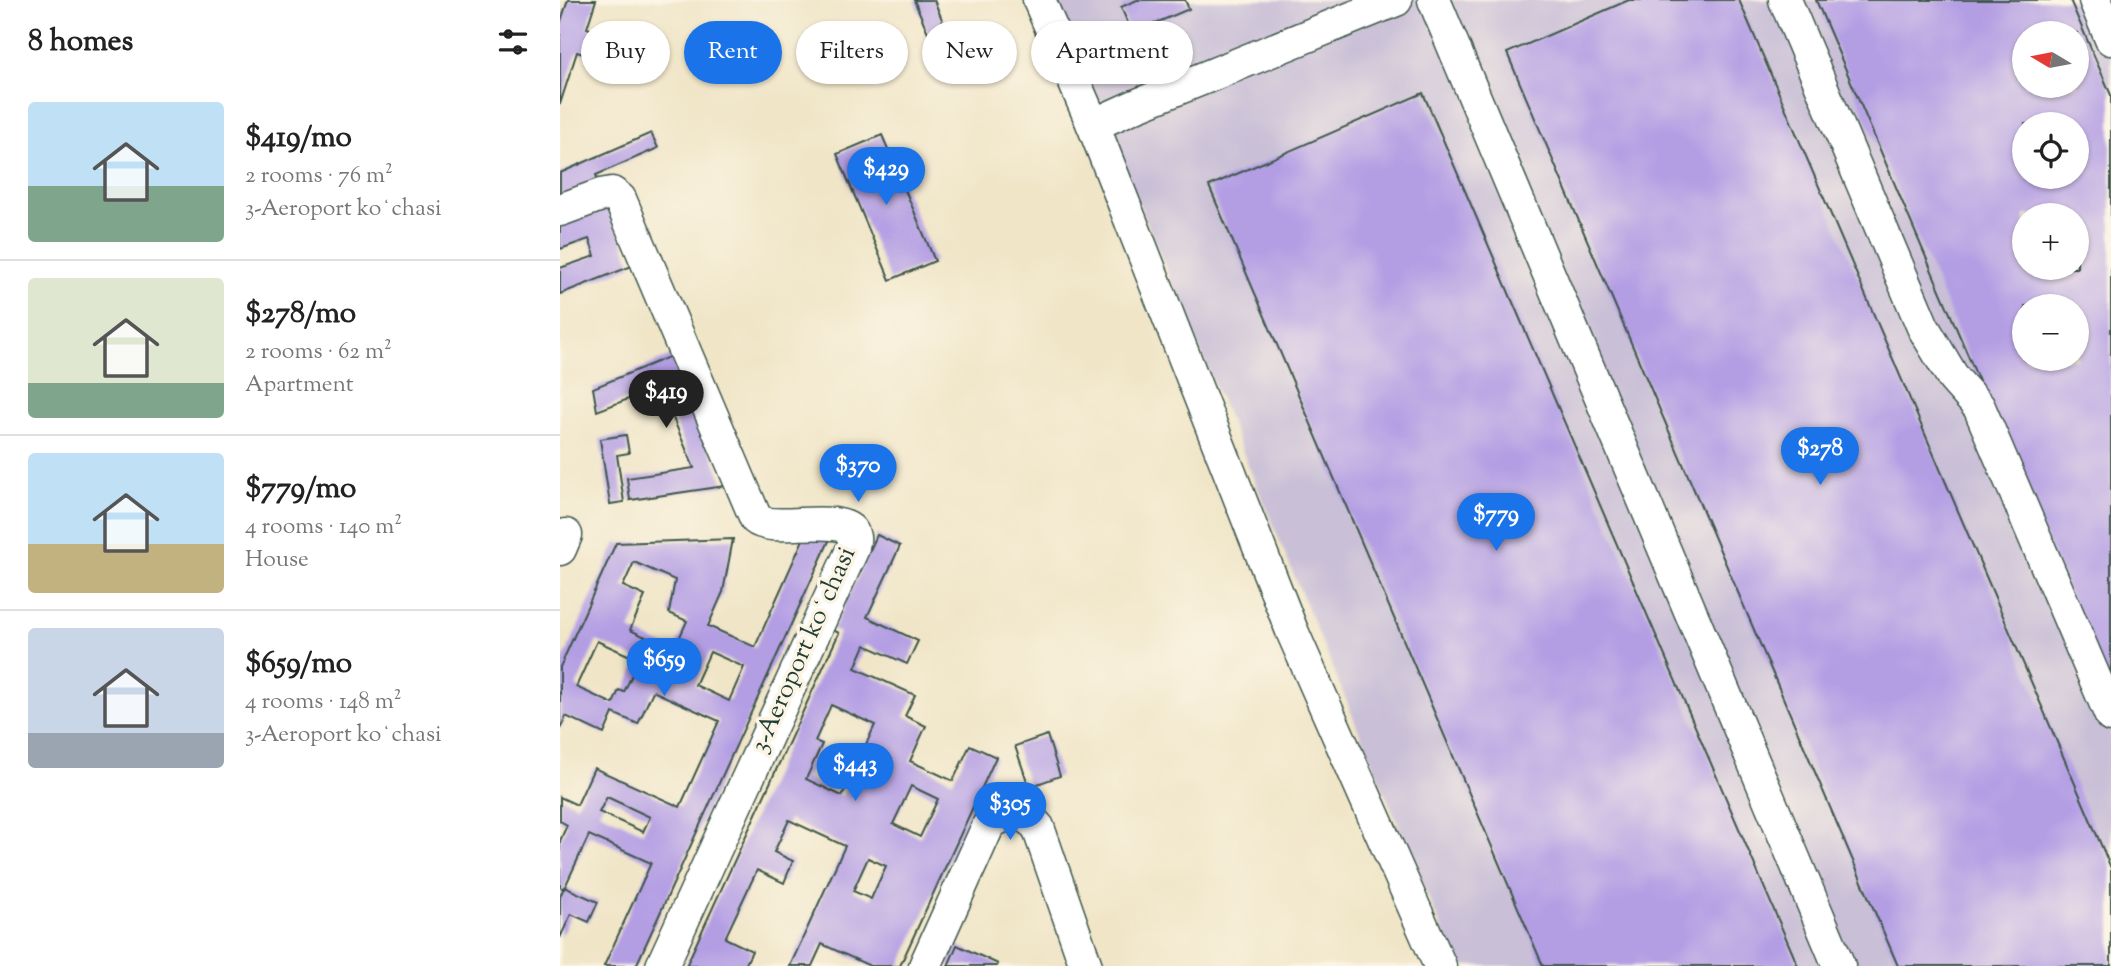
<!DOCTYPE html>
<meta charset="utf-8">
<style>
:root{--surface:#fff;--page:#f2f2f2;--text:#222;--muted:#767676;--line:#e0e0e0;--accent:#1a73e8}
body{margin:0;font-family:"Sorts Mill Goudy",serif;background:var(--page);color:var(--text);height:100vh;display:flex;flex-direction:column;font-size:26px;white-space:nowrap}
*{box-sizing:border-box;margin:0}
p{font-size:23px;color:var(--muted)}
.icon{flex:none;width:38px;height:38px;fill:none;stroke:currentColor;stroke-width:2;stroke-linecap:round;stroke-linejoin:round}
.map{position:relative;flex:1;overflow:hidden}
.drawer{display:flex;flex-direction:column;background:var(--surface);width:560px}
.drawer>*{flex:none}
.guide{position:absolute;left:21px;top:21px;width:665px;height:63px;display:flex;gap:14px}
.needle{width:46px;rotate:280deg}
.tools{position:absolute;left:1452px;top:21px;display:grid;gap:14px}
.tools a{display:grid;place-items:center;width:77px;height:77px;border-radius:50%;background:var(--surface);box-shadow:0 2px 5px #0004;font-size:35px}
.price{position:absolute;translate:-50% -60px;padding:0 16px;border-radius:24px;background:var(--accent);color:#fff;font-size:23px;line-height:46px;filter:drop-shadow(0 2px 4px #0008)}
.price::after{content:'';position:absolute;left:50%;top:42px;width:21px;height:16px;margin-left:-10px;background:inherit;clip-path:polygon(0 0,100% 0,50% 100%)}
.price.current{background:#222;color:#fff}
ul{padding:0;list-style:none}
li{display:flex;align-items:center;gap:21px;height:175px;padding:0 28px}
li+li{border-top:2px solid var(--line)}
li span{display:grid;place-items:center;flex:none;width:196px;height:140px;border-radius:7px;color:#555}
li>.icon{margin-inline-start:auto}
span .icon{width:84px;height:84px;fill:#fffc;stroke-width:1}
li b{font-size:30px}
h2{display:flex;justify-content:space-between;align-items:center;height:84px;padding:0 28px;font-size:30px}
.chip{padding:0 24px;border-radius:32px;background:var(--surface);box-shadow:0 2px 5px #0004;font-size:24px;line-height:63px}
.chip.current{background:var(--accent);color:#fff}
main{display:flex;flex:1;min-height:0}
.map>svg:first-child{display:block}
.industrial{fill:#c9bfd7;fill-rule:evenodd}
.building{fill:#b39ee4;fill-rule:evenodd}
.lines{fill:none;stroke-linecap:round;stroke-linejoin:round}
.minor-casing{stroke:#3e564a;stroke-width:35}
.minor{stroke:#fff;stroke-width:32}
.labels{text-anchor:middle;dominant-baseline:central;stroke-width:7;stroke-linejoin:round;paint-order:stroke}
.street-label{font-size:26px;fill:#1f3d34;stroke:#fcf5e5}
</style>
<main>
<section class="drawer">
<h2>8 homes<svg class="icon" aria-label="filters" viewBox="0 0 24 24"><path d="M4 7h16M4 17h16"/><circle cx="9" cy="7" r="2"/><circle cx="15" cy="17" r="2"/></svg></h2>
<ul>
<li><span style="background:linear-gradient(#bfe0f5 60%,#7fa58c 0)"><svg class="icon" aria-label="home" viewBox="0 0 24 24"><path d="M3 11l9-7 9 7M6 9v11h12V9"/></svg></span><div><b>$419/mo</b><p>2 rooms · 76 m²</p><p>3-Aeroport koʻchasi</p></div></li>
<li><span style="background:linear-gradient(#dfe7d0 75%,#7fa58c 0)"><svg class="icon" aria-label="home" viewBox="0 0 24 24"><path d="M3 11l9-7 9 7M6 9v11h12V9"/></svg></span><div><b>$278/mo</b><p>2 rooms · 62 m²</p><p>Apartment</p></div></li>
<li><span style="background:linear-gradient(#bfe0f5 65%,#c2b280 0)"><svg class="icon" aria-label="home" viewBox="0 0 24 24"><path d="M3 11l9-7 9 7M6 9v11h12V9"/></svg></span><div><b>$779/mo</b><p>4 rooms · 140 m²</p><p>House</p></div></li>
<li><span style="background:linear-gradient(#c9d6e8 75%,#9aa5b1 0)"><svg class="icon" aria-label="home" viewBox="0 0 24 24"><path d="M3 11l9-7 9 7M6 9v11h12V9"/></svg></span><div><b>$659/mo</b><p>4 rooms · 148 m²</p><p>3-Aeroport koʻchasi</p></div></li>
</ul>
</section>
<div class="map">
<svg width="1551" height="966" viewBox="0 0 1551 966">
<rect width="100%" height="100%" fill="#fcf5e5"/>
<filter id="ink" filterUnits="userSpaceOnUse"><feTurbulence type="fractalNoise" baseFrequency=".0143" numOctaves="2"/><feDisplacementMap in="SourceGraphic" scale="14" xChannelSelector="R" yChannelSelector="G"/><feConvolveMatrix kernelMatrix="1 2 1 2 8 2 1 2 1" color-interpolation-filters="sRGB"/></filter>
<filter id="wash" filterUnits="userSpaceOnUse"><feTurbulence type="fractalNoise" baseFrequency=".00686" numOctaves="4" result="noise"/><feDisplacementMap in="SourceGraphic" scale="28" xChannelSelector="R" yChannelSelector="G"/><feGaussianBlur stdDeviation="1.57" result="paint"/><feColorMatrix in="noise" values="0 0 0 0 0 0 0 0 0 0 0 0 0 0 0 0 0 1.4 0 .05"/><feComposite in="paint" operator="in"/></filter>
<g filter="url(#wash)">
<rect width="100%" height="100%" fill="#f0e5c7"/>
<path class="industrial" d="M494 0H1551V966H897ZM1465 33H1517V86H1465ZM1465 124H1517V177H1465ZM1465 215H1517V268H1465ZM1465 306H1517V359H1465Z"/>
<g id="blocks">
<g class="building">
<path d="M8 0H36L27 28 96 50 88 74 17 52 0 104V24Z"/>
<path d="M354 0H374L394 49 436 32 445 53 387 77Z"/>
<path d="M577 0H625L629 9 572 33 561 7Z"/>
<path d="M1069 0H1179L1551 868V966H1338L947 53Z"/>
<path d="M1256 0H1510L1551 95V690ZM1465 33H1517V86H1465ZM1465 124H1517V177H1465ZM1465 215H1517V268H1465ZM1465 306H1517V359H1465Z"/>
<path d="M863 93 1238 966H983L649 186Z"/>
<path d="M91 133 98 148 36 175 40 184 0 200V173Z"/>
<path d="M322 135 375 261 330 280 277 154Z"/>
<path d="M49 203 72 266 0 294V268L35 256 29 239 0 249V221Z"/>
<path d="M111 356 165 486 70 500 67 478 134 468 100 387 37 411 33 388Z"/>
<path d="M66 435 69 453 57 455 64 502 50 504 40 439Z"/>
<path d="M273 532 76 966H44L91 863 29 835 4 889 0 887V841L7 825 0 821V797L17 805 34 768 120 807 159 721 93 691 78 724 53 713 44 734 6 716 0 729V667L56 543 173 539 163 592 148 626 195 647 246 533ZM74 562 115 580 109 613 127 621 114 650 70 630 85 596 63 586ZM37 641 79 660 64 692 59 690 53 704 16 687ZM150 652 184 667 169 701 135 685ZM47 797 90 817 83 832 39 812Z"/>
<path d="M317 535 340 546 307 617 358 641 347 664 305 645 295 668 355 695 345 716 366 726 350 761 393 781 410 745 436 757 340 966H310L262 944 252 966H230L285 846 229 820 214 852 233 861 224 883 197 870 165 938 192 951 185 966H126L279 633 273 630ZM271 705 315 725 282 796 246 779 262 744 255 741ZM351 786 378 799 360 837 333 824ZM308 858 326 866 311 899 293 891Z"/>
<path d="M487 735 500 776 469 787 455 746Z"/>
<path d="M4 887 38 902 29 922 11 914 0 938V897Z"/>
<path d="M397 945 438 964 437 966H388Z"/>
</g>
</g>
</g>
<g filter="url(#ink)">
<use href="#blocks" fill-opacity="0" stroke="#3e564a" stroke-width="2"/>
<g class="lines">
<g class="minor-casing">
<g id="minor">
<path d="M479 0 533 125 575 106 836 0"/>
<path d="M874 0 1279 966"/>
<path d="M1225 0 1363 327 1394 379 1419 407 1551 716"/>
<path d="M1535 0 1551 39"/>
<path d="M533 125 732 631 880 966"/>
<path d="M0 210 41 195 52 193 60 199 196 519C213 534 289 510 294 537 295 540 293 544 293 548L102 966"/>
<path d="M0 549 6 535"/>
<path d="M365 966 429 824C450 810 460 809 478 827L526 966"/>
</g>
</g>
<use href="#minor" class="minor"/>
</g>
</g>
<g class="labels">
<g class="street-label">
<text transform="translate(244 650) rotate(-66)">3-Aeroport koʻchasi</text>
</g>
</g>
</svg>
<div class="tools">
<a><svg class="needle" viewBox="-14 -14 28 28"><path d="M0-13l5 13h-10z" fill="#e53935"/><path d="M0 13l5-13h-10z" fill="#767676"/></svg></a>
<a><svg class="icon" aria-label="locate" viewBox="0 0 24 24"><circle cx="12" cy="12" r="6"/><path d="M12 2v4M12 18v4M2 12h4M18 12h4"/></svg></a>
<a>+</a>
<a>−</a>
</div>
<b class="price" style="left:326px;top:207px">$429</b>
<b class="price current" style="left:106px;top:430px">$419</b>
<b class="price" style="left:1260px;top:487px">$278</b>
<b class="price" style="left:298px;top:504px">$370</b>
<b class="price" style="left:936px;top:553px">$779</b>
<b class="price" style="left:104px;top:698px">$659</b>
<b class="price" style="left:295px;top:803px">$443</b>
<b class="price" style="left:450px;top:842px">$305</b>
<div class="guide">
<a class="chip">Buy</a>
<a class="chip current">Rent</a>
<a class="chip">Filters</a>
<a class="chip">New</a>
<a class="chip">Apartment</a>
</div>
</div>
</main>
